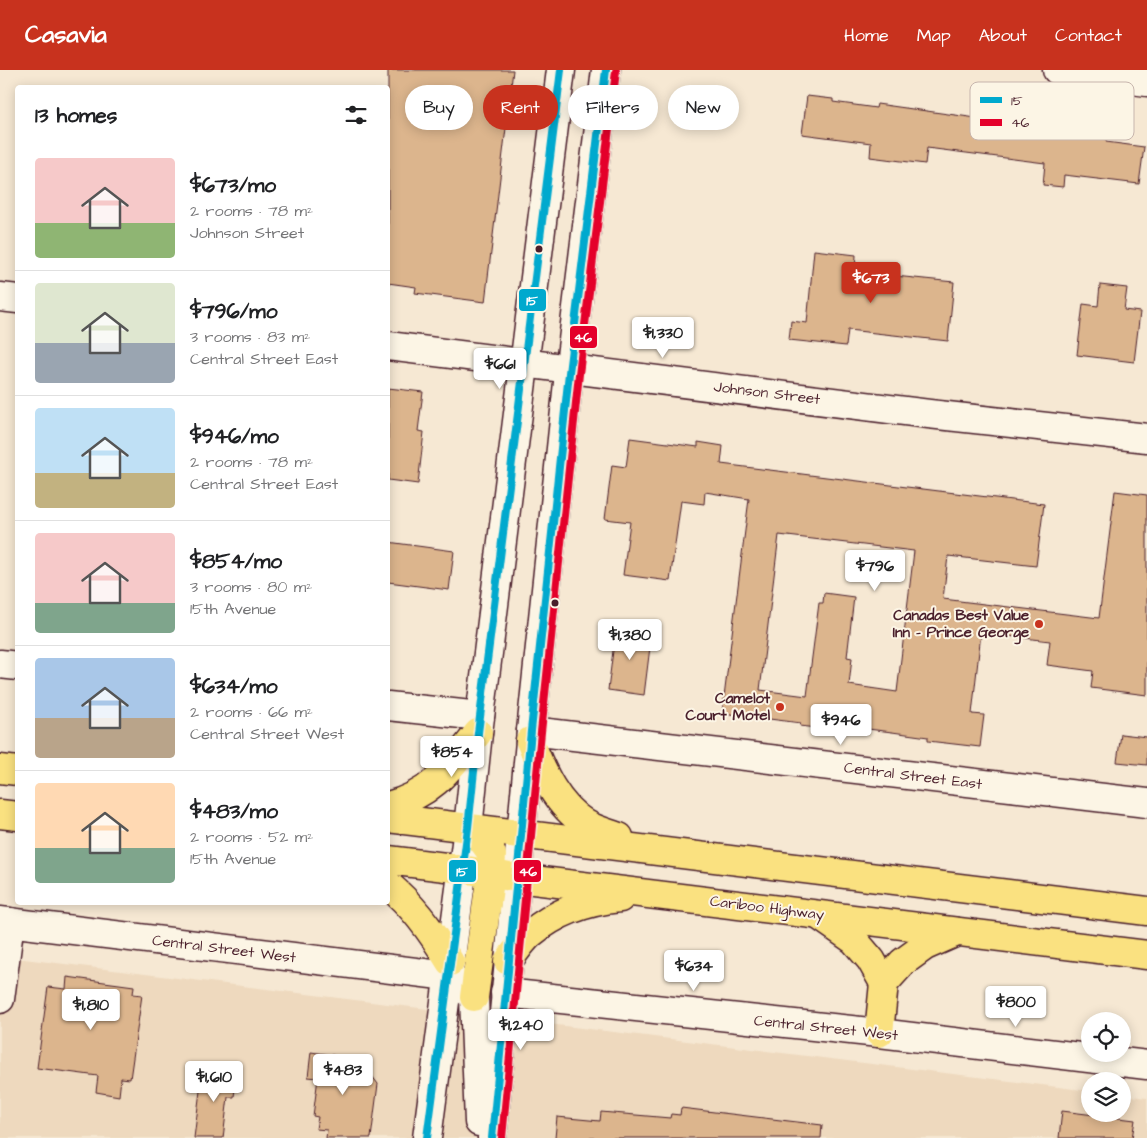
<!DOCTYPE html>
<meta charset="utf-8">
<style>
:root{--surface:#fff;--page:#f2f2f2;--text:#202124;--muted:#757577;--line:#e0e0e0;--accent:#c8321e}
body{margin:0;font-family:"Architects Daughter",sans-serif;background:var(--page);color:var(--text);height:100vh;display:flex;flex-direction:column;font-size:19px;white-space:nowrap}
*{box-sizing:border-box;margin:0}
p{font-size:16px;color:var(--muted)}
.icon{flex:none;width:28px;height:28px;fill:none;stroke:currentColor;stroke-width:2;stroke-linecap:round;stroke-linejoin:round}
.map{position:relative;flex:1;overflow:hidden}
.panel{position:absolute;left:15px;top:15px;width:375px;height:820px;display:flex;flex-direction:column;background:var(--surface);border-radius:5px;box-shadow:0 2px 12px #0003}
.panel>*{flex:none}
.banner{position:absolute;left:405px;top:15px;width:475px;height:45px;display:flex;gap:10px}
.controls{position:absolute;left:1081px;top:942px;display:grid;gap:10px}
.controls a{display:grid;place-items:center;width:50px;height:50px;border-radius:50%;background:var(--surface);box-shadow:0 2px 12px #0003;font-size:25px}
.price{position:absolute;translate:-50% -42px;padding:0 11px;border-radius:5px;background:#fff;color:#222;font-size:16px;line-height:32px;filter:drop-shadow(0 1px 2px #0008)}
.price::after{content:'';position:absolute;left:50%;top:30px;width:15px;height:11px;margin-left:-8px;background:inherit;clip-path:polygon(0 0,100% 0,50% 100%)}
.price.selected{background:var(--accent);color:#fff}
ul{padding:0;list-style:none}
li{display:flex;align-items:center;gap:15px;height:125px;padding:0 20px}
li+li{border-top:1px solid var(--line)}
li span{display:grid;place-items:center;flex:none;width:140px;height:100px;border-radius:5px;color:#555}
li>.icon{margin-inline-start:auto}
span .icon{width:60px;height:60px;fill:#fffc;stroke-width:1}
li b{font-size:21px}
h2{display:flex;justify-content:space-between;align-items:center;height:60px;padding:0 20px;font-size:21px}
.pill{padding:0 18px;border-radius:22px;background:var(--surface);box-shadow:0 2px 12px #0003;font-size:18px;line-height:45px}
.pill.selected{background:var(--accent);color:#fff}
header{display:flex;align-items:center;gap:30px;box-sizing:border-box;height:70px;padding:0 25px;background:var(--accent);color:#fff}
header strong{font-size:24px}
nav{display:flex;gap:28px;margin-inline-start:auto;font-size:18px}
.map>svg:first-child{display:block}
.built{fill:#eed9be}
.building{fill:#dcb58d;stroke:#4a1f2b;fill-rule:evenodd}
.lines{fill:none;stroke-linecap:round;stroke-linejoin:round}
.street-casing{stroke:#4a1f2b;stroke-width:31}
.secondary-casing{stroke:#4a1f2b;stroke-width:31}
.highway-casing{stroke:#4a1f2b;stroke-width:31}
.street{stroke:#fcf5e5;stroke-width:28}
.secondary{stroke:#fcf5e5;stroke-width:28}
.highway{stroke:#fae180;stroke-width:28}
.bus-1-casing{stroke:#fcf5e5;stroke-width:11}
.bus-2-casing{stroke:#fcf5e5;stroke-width:11}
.bus-1{stroke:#00a9ce;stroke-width:8}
.bus-2{stroke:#e4002b;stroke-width:8}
.bus-dot{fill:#4a1f2b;stroke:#fcf5e5;stroke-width:2}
.poi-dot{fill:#c8321e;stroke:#fcf5e5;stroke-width:2}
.labels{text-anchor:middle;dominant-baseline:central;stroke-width:4;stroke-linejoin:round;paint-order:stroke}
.street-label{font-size:15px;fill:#4a1f2b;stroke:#fcf5e5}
.poi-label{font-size:15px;font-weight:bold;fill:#4a1f2b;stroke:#fcf5e5;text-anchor:end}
.key{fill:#fcf5e5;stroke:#c7b5ad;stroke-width:1}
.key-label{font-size:14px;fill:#4a1f2b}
.line-badge{stroke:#fcf5e5;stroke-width:2}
.badge-label{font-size:14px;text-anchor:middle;font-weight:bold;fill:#fff}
</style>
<header>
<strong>Casavia</strong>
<nav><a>Home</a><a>Map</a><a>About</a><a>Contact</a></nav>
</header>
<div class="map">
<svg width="1147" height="1068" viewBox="0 0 1147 1068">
<rect width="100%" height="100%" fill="#f6e8d3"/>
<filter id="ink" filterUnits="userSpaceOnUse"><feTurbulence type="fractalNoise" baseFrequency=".02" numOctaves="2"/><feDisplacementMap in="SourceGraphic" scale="10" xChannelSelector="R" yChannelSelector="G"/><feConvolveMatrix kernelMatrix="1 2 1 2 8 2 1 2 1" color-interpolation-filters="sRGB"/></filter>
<g filter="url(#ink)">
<path class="built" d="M0 886 1090 1021V1044H1122L1123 1025 1147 1028V1068H0Z"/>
<g class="building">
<path d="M388 0H513L485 232 415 223 416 217 388 213Z"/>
<path d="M807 26 833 29V32L876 38 877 34 1019 54 1107 63 1106 72 1144 77 1139 114 1064 105 1063 117 1043 115 1045 93 927 78 925 94 870 87 871 73 802 64Z"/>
<path d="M814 180 856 185 855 202 954 212 948 271 848 260 846 276 789 270 791 251 807 253Z"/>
<path d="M1100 215 1127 218 1124 240 1140 242 1134 292 1077 285 1083 234 1098 236Z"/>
<path d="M388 318 423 322 418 361 424 362 418 414 388 410Z"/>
<path d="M630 368 698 377V372L723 376 721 394 1044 434 1036 496 948 486 943 529 1099 548 1115 421 1147 425V625L1091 618 1093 601 1047 595 1050 571 981 563 972 644 984 645 980 677 928 671V667L892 662 844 656 843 661 800 656 801 653 722 643 749 429 705 422 704 434 681 431 670 511 623 505 630 452 605 449 612 395 626 397ZM779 465 914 481 897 622 849 615 852 588 847 587 854 527 824 523 823 533H819L807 626 760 620Z"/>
<path d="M388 472 454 481 449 520 388 512Z"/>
<path d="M616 557 652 561 644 625 608 620Z"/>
<path d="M1121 664 1147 667V695L1117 692Z"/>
<path d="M67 907 134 916 133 924 142 925 130 1009 121 1008 119 1026 96 1022 98 1006 37 998 48 917 66 919Z"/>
<path d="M311 982 359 989 378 1014 371 1068H326L327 1060 316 1059 318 1047 313 1046 318 1008 308 1007Z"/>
<path d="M208 999 237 1002 234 1027H228L223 1068H194L202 1005H207Z"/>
<path d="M681 1038 822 1055 821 1068H555L557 1047 600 1051 601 1042 670 1048 671 1044 680 1045Z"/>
<path d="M1062 1041 1135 1050 1132 1068H1059Z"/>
</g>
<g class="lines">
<g class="street-casing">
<g id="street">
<path d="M1057 0 1147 12"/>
<path d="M0 227 18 229"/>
<path d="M388 276 929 344 1147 368"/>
<path d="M0 594 18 596"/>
<path d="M388 636 480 646"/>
<path d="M531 661 1147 733"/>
<path d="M0 851 448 906"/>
<path d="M505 923 879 963 1147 995"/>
<path d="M0 929 10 852"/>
</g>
</g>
<g class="secondary-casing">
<g id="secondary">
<path d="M455 911 474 927 479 1052"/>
<path d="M427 1068 468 758 478 663 561 0"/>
<path d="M492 1068 531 661 569 303 606 0"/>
</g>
</g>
<g class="highway-casing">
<g id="highway">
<path d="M530 671C542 702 556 735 586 754 595 760 608 763 619 767"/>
<path d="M0 699 18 701"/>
<path d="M388 736C433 724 450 698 478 663"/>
<path d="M0 744 18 746"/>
<path d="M388 748 1147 841"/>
<path d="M468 758 478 765 492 784 491 803 474 927"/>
<path d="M388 790 462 799 517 808 1147 885"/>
<path d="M388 815C414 836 433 863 450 892"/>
<path d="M821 847 854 870 871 890 884 913"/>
<path d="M508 891C515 882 522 871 530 864 556 842 588 831 620 828"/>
<path d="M879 963 884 913 903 892 925 876 957 862"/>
</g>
</g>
<use href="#street" class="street"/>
<use href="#secondary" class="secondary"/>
<use href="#highway" class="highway"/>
<g class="bus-1-casing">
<g id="bus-1">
<path d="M427 1068 468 758 478 663 561 0"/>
<path d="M492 1068 531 661 569 303 606 0"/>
</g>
</g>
<g class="bus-2-casing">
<path id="bus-2" d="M502 1068 541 662 579 304 616 1"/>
</g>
<use href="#bus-1" class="bus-1"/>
<use href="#bus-2" class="bus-2"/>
</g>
</g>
<g class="bus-dot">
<circle cx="539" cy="179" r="4.5"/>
<circle cx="555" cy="533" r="4.5"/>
</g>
<g class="poi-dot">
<circle cx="1039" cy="554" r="5"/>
<circle cx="780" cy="637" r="5"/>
</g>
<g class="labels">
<g class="street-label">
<text transform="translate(767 323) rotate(7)">Johnson Street</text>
<text transform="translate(913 706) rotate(7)">Central Street East</text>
<text transform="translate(767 838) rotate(7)">Cariboo Highway</text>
<text transform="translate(224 879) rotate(7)">Central Street West</text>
<text transform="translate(826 958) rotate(6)">Central Street West</text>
</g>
<g class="poi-label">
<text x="1029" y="545">Canadas Best Value<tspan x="1029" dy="17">Inn - Prince George</tspan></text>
<text x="770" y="628">Camelot<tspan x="770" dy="17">Court Motel</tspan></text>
</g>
</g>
<rect x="970" y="12" width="164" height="58" rx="8" class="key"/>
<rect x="980" y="27" width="22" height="6" fill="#00a9ce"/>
<rect x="980" y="49" width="22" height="7" fill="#e4002b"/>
<g class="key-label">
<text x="1011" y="35">15</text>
<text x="1011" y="57">46</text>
</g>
<g class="line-badge">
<rect x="518" y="218" width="29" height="24" rx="5" fill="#00a9ce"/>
<rect x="569" y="255" width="29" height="24" rx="5" fill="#e4002b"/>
<rect x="513" y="789" width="29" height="24" rx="5" fill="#e4002b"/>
<rect x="448" y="789" width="29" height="24" rx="5" fill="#00a9ce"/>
</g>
<g class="badge-label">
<text x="532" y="235">15</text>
<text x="583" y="272">46</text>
<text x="528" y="806">46</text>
<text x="462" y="806">15</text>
</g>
</svg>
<div class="controls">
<a><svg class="icon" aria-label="locate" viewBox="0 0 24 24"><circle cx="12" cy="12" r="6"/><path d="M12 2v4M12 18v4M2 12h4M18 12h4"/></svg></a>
<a><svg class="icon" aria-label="layers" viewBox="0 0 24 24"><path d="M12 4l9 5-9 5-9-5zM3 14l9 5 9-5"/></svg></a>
</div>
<b class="price selected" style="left:871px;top:234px">$673</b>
<b class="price" style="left:663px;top:289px">$1,330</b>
<b class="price" style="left:500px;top:320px">$661</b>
<b class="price" style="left:875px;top:522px">$796</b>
<b class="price" style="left:630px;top:591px">$1,380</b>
<b class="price" style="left:841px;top:676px">$946</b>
<b class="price" style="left:452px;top:708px">$854</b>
<b class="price" style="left:694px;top:922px">$634</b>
<b class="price" style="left:1016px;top:958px">$800</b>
<b class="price" style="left:91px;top:961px">$1,810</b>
<b class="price" style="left:521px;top:981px">$1,240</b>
<b class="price" style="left:343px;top:1026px">$483</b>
<b class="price" style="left:214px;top:1033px">$1,610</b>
<div class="banner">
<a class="pill">Buy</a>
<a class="pill selected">Rent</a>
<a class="pill">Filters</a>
<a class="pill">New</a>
</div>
<section class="panel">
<h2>13 homes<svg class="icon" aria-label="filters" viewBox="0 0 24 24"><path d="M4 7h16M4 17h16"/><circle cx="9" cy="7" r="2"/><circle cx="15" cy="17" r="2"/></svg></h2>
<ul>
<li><span style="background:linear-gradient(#f6c9c9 65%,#8fb573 0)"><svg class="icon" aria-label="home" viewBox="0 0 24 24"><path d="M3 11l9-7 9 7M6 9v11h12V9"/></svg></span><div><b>$673/mo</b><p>2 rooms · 78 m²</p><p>Johnson Street</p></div></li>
<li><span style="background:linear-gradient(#dfe7d0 60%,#9aa5b1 0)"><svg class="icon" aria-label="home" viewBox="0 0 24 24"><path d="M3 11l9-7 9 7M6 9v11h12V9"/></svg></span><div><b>$796/mo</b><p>3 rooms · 83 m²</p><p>Central Street East</p></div></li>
<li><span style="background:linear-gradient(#bfe0f5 65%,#c2b280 0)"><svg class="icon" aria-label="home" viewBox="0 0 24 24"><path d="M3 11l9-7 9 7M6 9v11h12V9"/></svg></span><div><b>$946/mo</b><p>2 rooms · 78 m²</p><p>Central Street East</p></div></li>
<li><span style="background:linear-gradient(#f6c9c9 70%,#7fa58c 0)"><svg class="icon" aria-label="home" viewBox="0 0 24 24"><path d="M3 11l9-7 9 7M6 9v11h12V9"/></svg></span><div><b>$854/mo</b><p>3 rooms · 80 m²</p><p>15th Avenue</p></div></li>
<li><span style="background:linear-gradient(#a9c7e8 60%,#b9a48a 0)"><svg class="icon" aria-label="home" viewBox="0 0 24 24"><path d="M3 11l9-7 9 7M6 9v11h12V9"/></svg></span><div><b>$634/mo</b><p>2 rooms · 66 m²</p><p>Central Street West</p></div></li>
<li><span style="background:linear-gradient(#ffd9b3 65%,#7fa58c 0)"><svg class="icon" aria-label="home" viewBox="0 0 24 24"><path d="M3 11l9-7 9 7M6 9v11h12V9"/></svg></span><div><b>$483/mo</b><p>2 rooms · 52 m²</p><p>15th Avenue</p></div></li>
</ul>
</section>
</div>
